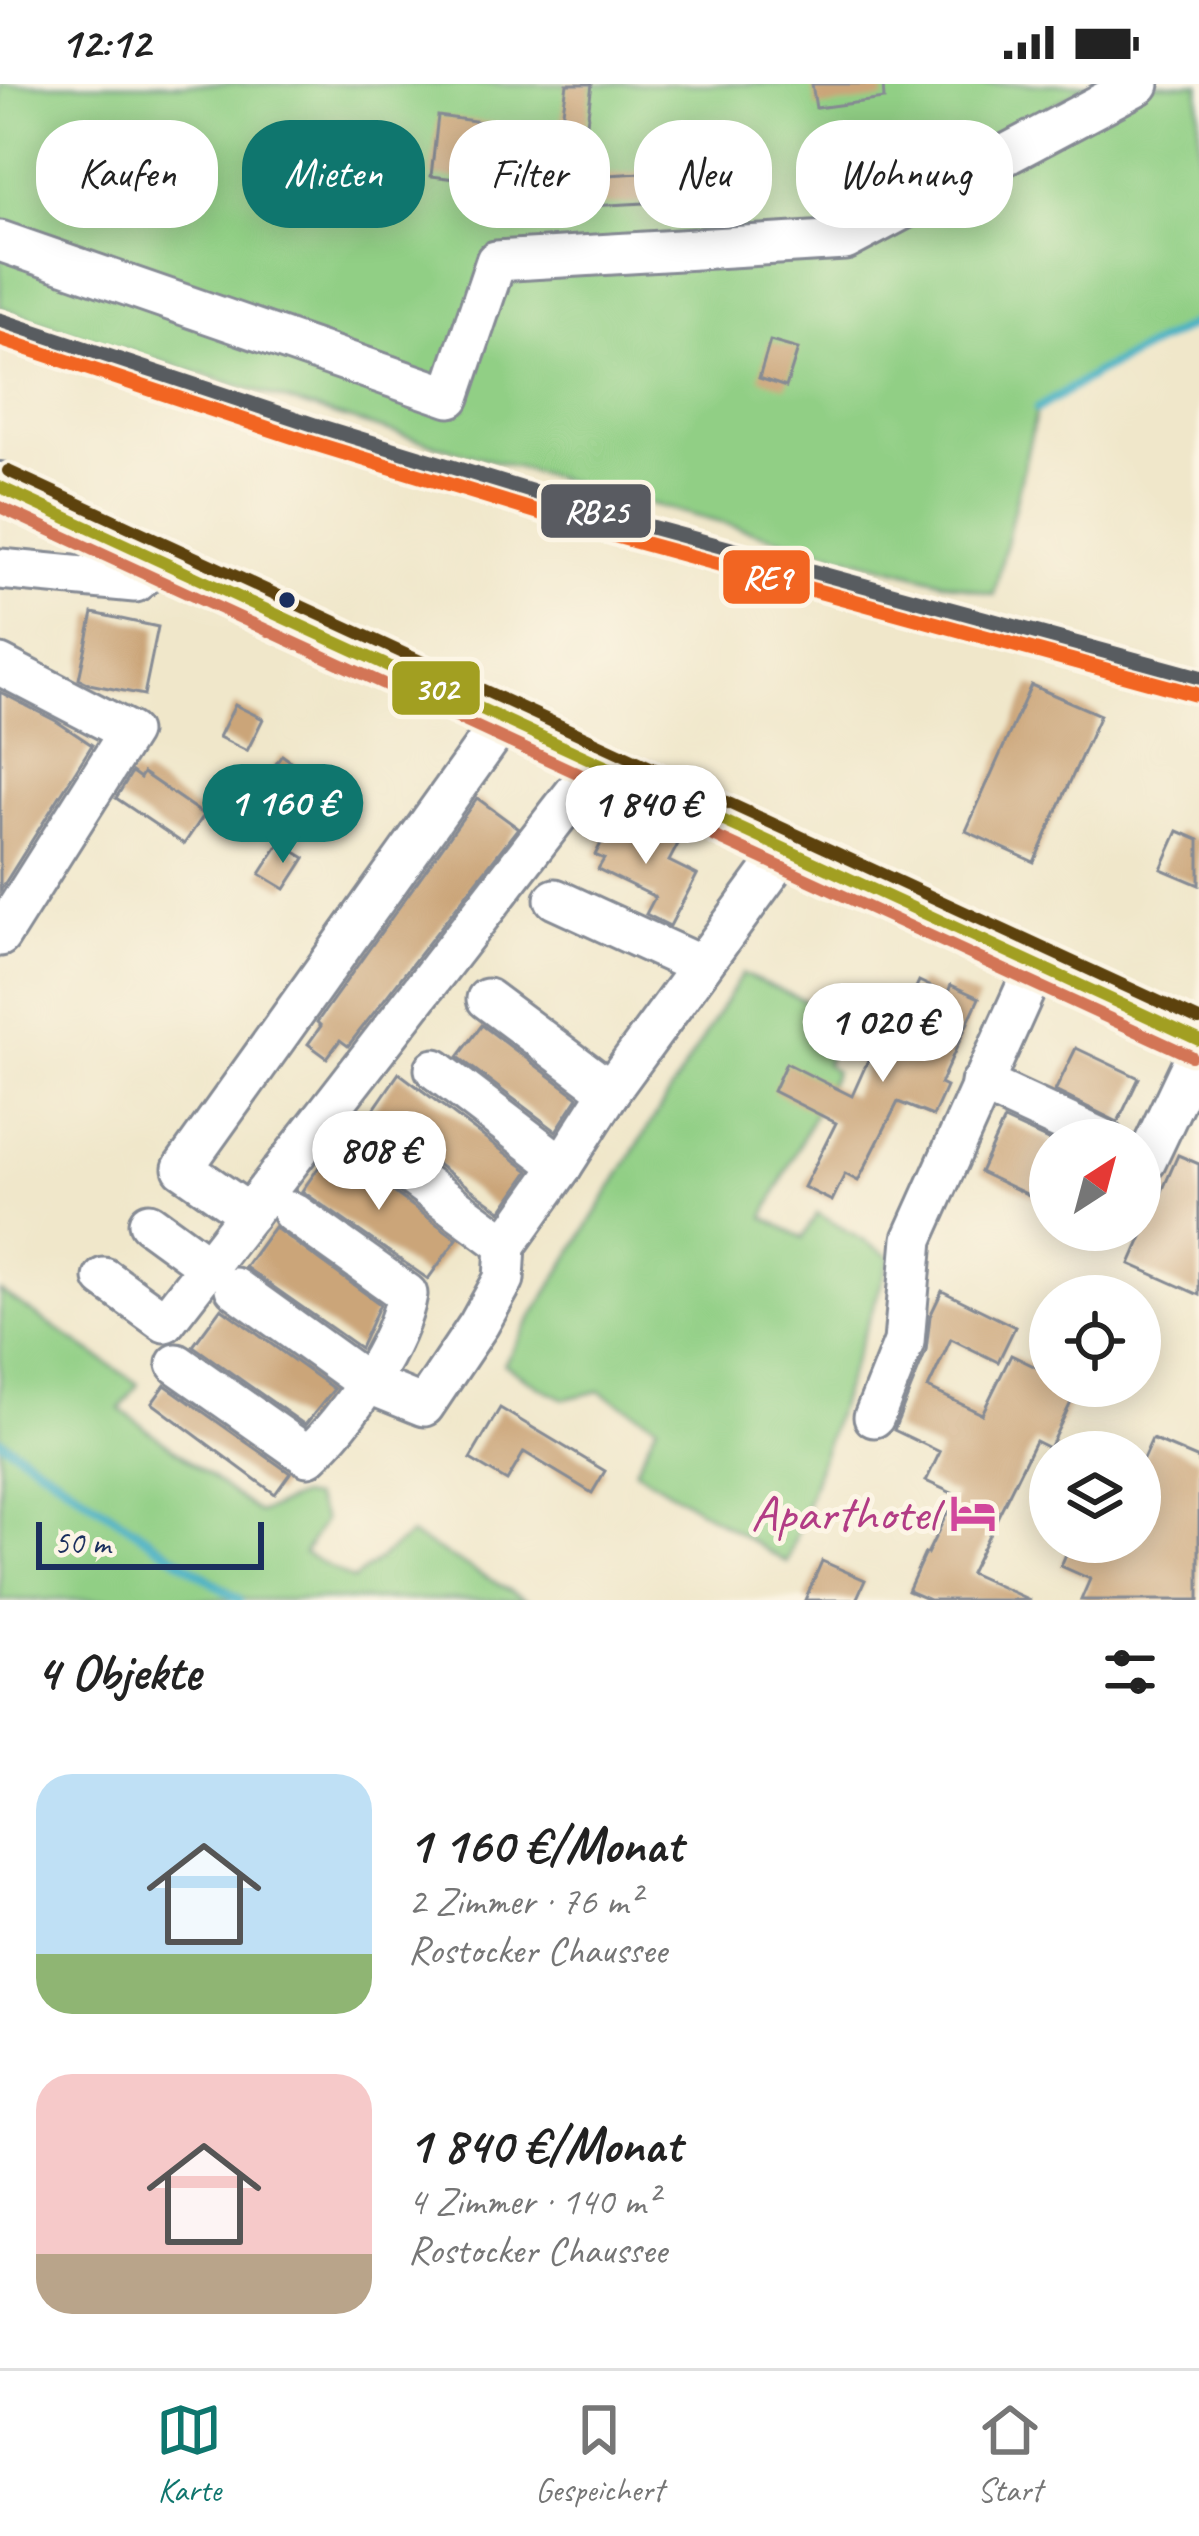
<!DOCTYPE html>
<html lang="de">
<meta charset="utf-8">
<style>
:root{--surface:#fff;--page:#f6f6f6;--text:#222;--muted:#767676;--line:#e0e0e0;--accent:#0f766e}
body{margin:0;font-family:Caveat,sans-serif;background:var(--page);color:var(--text);height:100vh;display:flex;flex-direction:column;font-size:45px;white-space:nowrap}
*{box-sizing:border-box;margin:0}
p{font-size:39px;color:var(--muted)}
.icon{flex:none;width:66px;height:66px;fill:none;stroke:currentColor;stroke-width:2;stroke-linecap:round;stroke-linejoin:round}
.map{position:relative;height:1516px;overflow:hidden}
.drawer{display:flex;flex-direction:column;background:var(--surface);flex:1}
.drawer>*{flex:none}
.banner{position:absolute;left:36px;top:36px;width:1128px;height:108px;display:flex;gap:24px}
.needle{width:78px;rotate:36deg}
.buttons{position:absolute;left:1029px;top:1035px;display:grid;gap:24px}
.buttons a{display:grid;place-items:center;width:132px;height:132px;border-radius:50%;background:var(--surface);box-shadow:0 6px 30px #0003;font-size:60px}
.scale{position:absolute;left:36px;bottom:30px;width:228px;box-sizing:border-box;padding-left:12px;border:6px solid #1b2f5e;border-top:0;font-size:33px;line-height:42px;white-space:nowrap;color:#1b2f5e;-webkit-text-stroke:9px #fcf5e5;paint-order:stroke}
.price{position:absolute;translate:-50% -102px;padding:0 27px;border-radius:42px;background:#fff;color:#222;font-size:39px;line-height:78px;filter:drop-shadow(0 3px 6px #0008)}
.price::after{content:'';position:absolute;left:50%;top:72px;width:36px;height:27px;margin-left:-18px;background:inherit;clip-path:polygon(0 0,100% 0,50% 100%)}
.price.current{background:var(--accent);color:#fff}
ul{padding:0;list-style:none}
li{display:flex;align-items:center;gap:36px;height:300px;padding:0 36px}
li span{display:grid;place-items:center;flex:none;width:336px;height:240px;border-radius:36px;color:#555}
li>.icon{margin-inline-start:auto}
span .icon{width:144px;height:144px;fill:#fffc;stroke-width:1}
li b{font-size:51px}
h2{display:flex;justify-content:space-between;align-items:center;height:144px;padding:0 36px;font-size:51px}
.pill{padding:0 42px;border-radius:48px;background:var(--surface);box-shadow:0 6px 30px #0003;font-size:42px;line-height:108px}
.pill.current{background:var(--accent);color:#fff}
.status{display:flex;justify-content:space-between;align-items:center;height:84px;padding:0 60px;background:var(--surface);direction:ltr}
.status svg{height:33px;fill:currentColor}
.tab-bar{display:flex;justify-content:space-around;align-items:center;height:168px;border-top:3px solid var(--line);background:var(--surface);font-size:33px;color:var(--muted)}
.tab-bar a{display:grid;justify-items:center;gap:6px}
.tab-bar .current{color:var(--accent)}
.map>svg:first-child{display:block}
.green{fill:#91cf85;stroke:#567f72;stroke-width:3}
.lines{fill:none;stroke-linecap:round;stroke-linejoin:round}
.stream{stroke:#46b1c4;stroke-width:9}
.building{fill:#cba579}
.minor-casing{stroke:#868b94;stroke-width:45}
.major-casing{stroke:#868b94;stroke-width:54}
.minor{stroke:#fff;stroke-width:39}
.major{stroke:#fff;stroke-width:48}
.bus-1-casing{stroke:#fcf5e5;stroke-width:21}
.bus-2-casing{stroke:#fcf5e5;stroke-width:21}
.bus-3-casing{stroke:#fcf5e5;stroke-width:21}
.bus-1{stroke:#a29f21;stroke-width:12}
.bus-2{stroke:#d37457;stroke-width:12}
.bus-3{stroke:#5d420e;stroke-width:12}
.rail-1-casing{stroke:#fcf5e5;stroke-width:24}
.rail-2-casing{stroke:#fcf5e5;stroke-width:24}
.rail-1{stroke:#595b61;stroke-width:15}
.rail-2{stroke:#f26522;stroke-width:15}
.bus-dot{fill:#1b2f5e;stroke:#fcf5e5;stroke-width:4.5}
.labels{text-anchor:middle;dominant-baseline:central;stroke-width:10;stroke-linejoin:round;paint-order:stroke}
.hotel-label{font-size:51px;fill:#b23c85;stroke:#fcf5e5;text-anchor:end}
.line-badge{stroke:#fcf5e5;stroke-width:4.5}
.badge-label{font-size:33px;text-anchor:middle;font-weight:bold;fill:#fff}
</style>
<div class="status"><b>12:12</b><svg viewBox="0 0 49 12"><path d="M0 12V9h3v3zM5 12V6h3v6zM10 12V3h3v9zM15 12V0h3v12zM26 1h20v11H26zM47 4h2v5h-2z"/></svg></div>
<div class="map">
<svg width="1199" height="1516" viewBox="0 0 1199 1516">
<rect width="100%" height="100%" fill="#fcf5e5"/>
<filter id="ink" filterUnits="userSpaceOnUse"><feTurbulence type="fractalNoise" baseFrequency=".00833" numOctaves="2"/><feDisplacementMap in="SourceGraphic" scale="24" xChannelSelector="R" yChannelSelector="G"/><feConvolveMatrix kernelMatrix="1 2 1 2 8 2 1 2 1" color-interpolation-filters="sRGB"/></filter>
<filter id="wash" filterUnits="userSpaceOnUse"><feTurbulence type="fractalNoise" baseFrequency=".004" numOctaves="4" result="noise"/><feDisplacementMap in="SourceGraphic" scale="48" xChannelSelector="R" yChannelSelector="G"/><feGaussianBlur stdDeviation="2.7" result="paint"/><feColorMatrix in="noise" values="0 0 0 0 0 0 0 0 0 0 0 0 0 0 0 0 0 1.4 0 .05"/><feComposite in="paint" operator="in"/></filter>
<g filter="url(#wash)">
<rect width="100%" height="100%" fill="#f0e7ca"/>
<g class="green">
<path d="M0 0H1090L904 104 1145 0H1199V237L1098 288 1037 325 994 511C660 423 326 338 0 223Z"/>
<path d="M742 890 848 935 826 980 835 988 764 1133 803 1154 817 1129 891 1173 846 1299 787 1479 635 1386 657 1340 599 1307 565 1315 540 1303 504 1280Z"/>
<path d="M0 1207 138 1300 120 1325 259 1429 300 1412 313 1414 324 1436 304 1469 353 1496 410 1451 527 1516H245L0 1352Z"/>
<path d="M0 1356 239 1516H0Z"/>
</g>
<g class="lines">
<g class="stream">
<path d="M1037 325 1098 288 1199 237"/>
<path d="M0 1356 239 1516"/>
</g>
</g>
<g id="blocks">
<g class="building">
<path d="M567 0H592L581 85 555 82Z"/>
<path d="M812 0H883L884 15 816 24Z"/>
<path d="M438 32 497 40 489 99 431 92Z"/>
<path d="M642 89 644 119 591 122 589 92Z"/>
<path d="M770 257 798 265 786 303 759 294Z"/>
<path d="M93 529 158 543 144 611 89 600 79 595Z"/>
<path d="M1031 601 1100 631 1034 778 966 747Z"/>
<path d="M0 608 56 637 92 661 0 807Z"/>
<path d="M235 621 263 635 247 667 219 653Z"/>
<path d="M282 671 315 695 291 730 257 707Z"/>
<path d="M132 688 140 694 143 689 204 731 184 760 116 714Z"/>
<path d="M477 714 518 744 348 962 340 956 327 974 308 960 321 942 317 938Z"/>
<path d="M615 732 678 760 669 777 697 791 670 842 646 830 655 813 598 785 604 775 595 771Z"/>
<path d="M1178 747 1199 756V801L1161 785Z"/>
<path d="M280 759 305 774 285 805 260 790Z"/>
<path d="M919 897 947 910 951 901 979 914 940 1000 946 1003 933 1032 898 1018 858 1097 845 1090 832 1117 804 1103 836 1039 773 1007 786 979 852 1012 869 974 887 983 907 938 901 936Z"/>
<path d="M482 941 578 1013 556 1047 458 973Z"/>
<path d="M1076 964 1139 994 1118 1038 1055 1007Z"/>
<path d="M399 989 529 1087 501 1127 370 1031Z"/>
<path d="M1004 1036 1050 1057V1121L980 1088Z"/>
<path d="M333 1063 457 1155 428 1195 302 1107Z"/>
<path d="M1178 1071 1199 1080V1211L1130 1180Z"/>
<path d="M274 1143 380 1220 360 1264 245 1183Z"/>
<path d="M942 1207 1015 1243 998 1278 951 1255 928 1304 982 1330 1011 1271 1050 1290V1302H1079L1049 1364 1035 1357 970 1489 1030 1516H929L908 1507 925 1469 927 1470 956 1411 926 1397 940 1368 894 1346 926 1267 930 1232Z"/>
<path d="M221 1224 334 1305 305 1341 193 1262Z"/>
<path d="M165 1301 290 1389 275 1410 152 1319Z"/>
<path d="M500 1324 605 1387 592 1409 524 1368 507 1397 470 1375Z"/>
<path d="M1152 1355 1199 1375V1516H1081L1090 1495 1061 1482 1071 1458H1140V1382Z"/>
<path d="M822 1477 865 1496 856 1516H805Z"/>
</g>
</g>
</g>
<g filter="url(#ink)">
<use href="#blocks" fill-opacity="0" stroke="#868b94" stroke-width="3"/>
<g class="lines">
<g class="minor-casing">
<g id="minor">
<path d="M0 157 450 313 496 177 845 156 1139 0"/>
<path d="M0 485 135 498 161 477"/>
<path d="M0 581 129 648 0 852"/>
<path d="M555 815 701 882"/>
<path d="M487 915 610 1007"/>
<path d="M435 985 562 1082"/>
<path d="M981 999 1104 1056"/>
<path d="M350 1046 506 1161"/>
<path d="M1140 1073 1146 1077 1199 965"/>
<path d="M249 1130 183 1084 504 635"/>
<path d="M149 1139 208 1182"/>
<path d="M104 1194 165 1238 598 679"/>
<path d="M235 1204 367 1299 424 1322 479 1240 504 1195 506 1161 562 1082 610 1007 786 766"/>
<path d="M177 1280 308 1372C347 1336 398 1262 407 1210L292 1128"/>
<path d="M874 1333 904 1258 913 1155 1036 881"/>
</g>
</g>
<g class="major-casing">
<path id="major" d="M0 403 1199 956"/>
</g>
<use href="#minor" class="minor"/>
<use href="#major" class="major"/>
<g class="bus-1-casing">
<path id="bus-1" d="M0 403 1199 956"/>
</g>
<g class="bus-2-casing">
<path id="bus-2" d="M0 423 1191 972"/>
</g>
<g class="bus-3-casing">
<path id="bus-3" d="M8 387 1199 936"/>
</g>
<use href="#bus-1" class="bus-1"/>
<use href="#bus-2" class="bus-2"/>
<use href="#bus-3" class="bus-3"/>
<g class="rail-1-casing">
<path id="rail-1" d="M0 236 315 341 625 436 1199 593"/>
</g>
<g class="rail-2-casing">
<path id="rail-2" d="M0 255 309 358 620 453 1194 610"/>
</g>
<use href="#rail-1" class="rail-1"/>
<use href="#rail-2" class="rail-2"/>
</g>
</g>
<defs>
<g id="hotel-bare" transform="scale(3.6)"><path d="M-6-4.5h1.5V1H6V5H4.5V3h-9V5H-6ZM-4 0a1.8 1.8 0 1 1 3.6 0ZM.5 0V-2.5h3Q6-2.5 6 0Z" fill="#d1479c" stroke="#fcf5e5" stroke-width="2.5" paint-order="stroke"/></g>
</defs>
<g fill-rule="evenodd">
<use href="#hotel-bare" x="973" y="1429"/>
</g>
<circle class="bus-dot" cx="287" cy="516" r="10"/>
<g class="labels">
<g class="hotel-label">
<text x="937" y="1429">Aparthotel</text>
</g>
</g>
<g class="line-badge">
<rect x="539" y="398" width="114" height="58" rx="12" fill="#595b61"/>
<rect x="721" y="464" width="91" height="58" rx="12" fill="#f26522"/>
<rect x="390" y="575" width="92" height="58" rx="12" fill="#a29f21"/>
</g>
<g class="badge-label">
<text x="596" y="439">RB25</text>
<text x="767" y="505">RE9</text>
<text x="436" y="616">302</text>
</g>
</svg>
<div class="buttons">
<a><svg class="needle" viewBox="-14 -14 28 28"><path d="M0-13l5 13h-10z" fill="#e53935"/><path d="M0 13l5-13h-10z" fill="#767676"/></svg></a>
<a><svg class="icon" aria-label="locate" viewBox="0 0 24 24"><circle cx="12" cy="12" r="6"/><path d="M12 2v4M12 18v4M2 12h4M18 12h4"/></svg></a>
<a><svg class="icon" aria-label="layers" viewBox="0 0 24 24"><path d="M12 4l9 5-9 5-9-5zM3 14l9 5 9-5"/></svg></a>
</div>
<div class="scale">50 m</div>
<b class="price current" style="left:283px;top:782px">1 160 €</b>
<b class="price" style="left:646px;top:783px">1 840 €</b>
<b class="price" style="left:883px;top:1001px">1 020 €</b>
<b class="price" style="left:379px;top:1129px">808 €</b>
<div class="banner">
<a class="pill">Kaufen</a>
<a class="pill current">Mieten</a>
<a class="pill">Filter</a>
<a class="pill">Neu</a>
<a class="pill">Wohnung</a>
</div>
</div>
<section class="drawer">
<h2>4 Objekte<svg class="icon" aria-label="filters" viewBox="0 0 24 24"><path d="M4 7h16M4 17h16"/><circle cx="9" cy="7" r="2"/><circle cx="15" cy="17" r="2"/></svg></h2>
<ul>
<li><span style="background:linear-gradient(#bfe0f5 75%,#8fb573 0)"><svg class="icon" aria-label="home" viewBox="0 0 24 24"><path d="M3 11l9-7 9 7M6 9v11h12V9"/></svg></span><div><b>1 160 €/Monat</b><p>2 Zimmer · 76 m²</p><p>Rostocker Chaussee</p></div></li>
<li><span style="background:linear-gradient(#f6c9c9 75%,#b9a48a 0)"><svg class="icon" aria-label="home" viewBox="0 0 24 24"><path d="M3 11l9-7 9 7M6 9v11h12V9"/></svg></span><div><b>1 840 €/Monat</b><p>4 Zimmer · 140 m²</p><p>Rostocker Chaussee</p></div></li>
</ul>
</section>
<nav class="tab-bar">
<a class="current"><svg class="icon" aria-label="map" viewBox="0 0 24 24"><path d="M3 6l6-2 6 2 6-2v14l-6 2-6-2-6 2zM9 4v14M15 6v14"/></svg>Karte</a>
<a><svg class="icon" aria-label="saved" viewBox="0 0 24 24"><path d="M7 4h10v16l-5-4-5 4z"/></svg>Gespeichert</a>
<a><svg class="icon" aria-label="home" viewBox="0 0 24 24"><path d="M3 11l9-7 9 7M6 9v11h12V9"/></svg>Start</a>
</nav>
